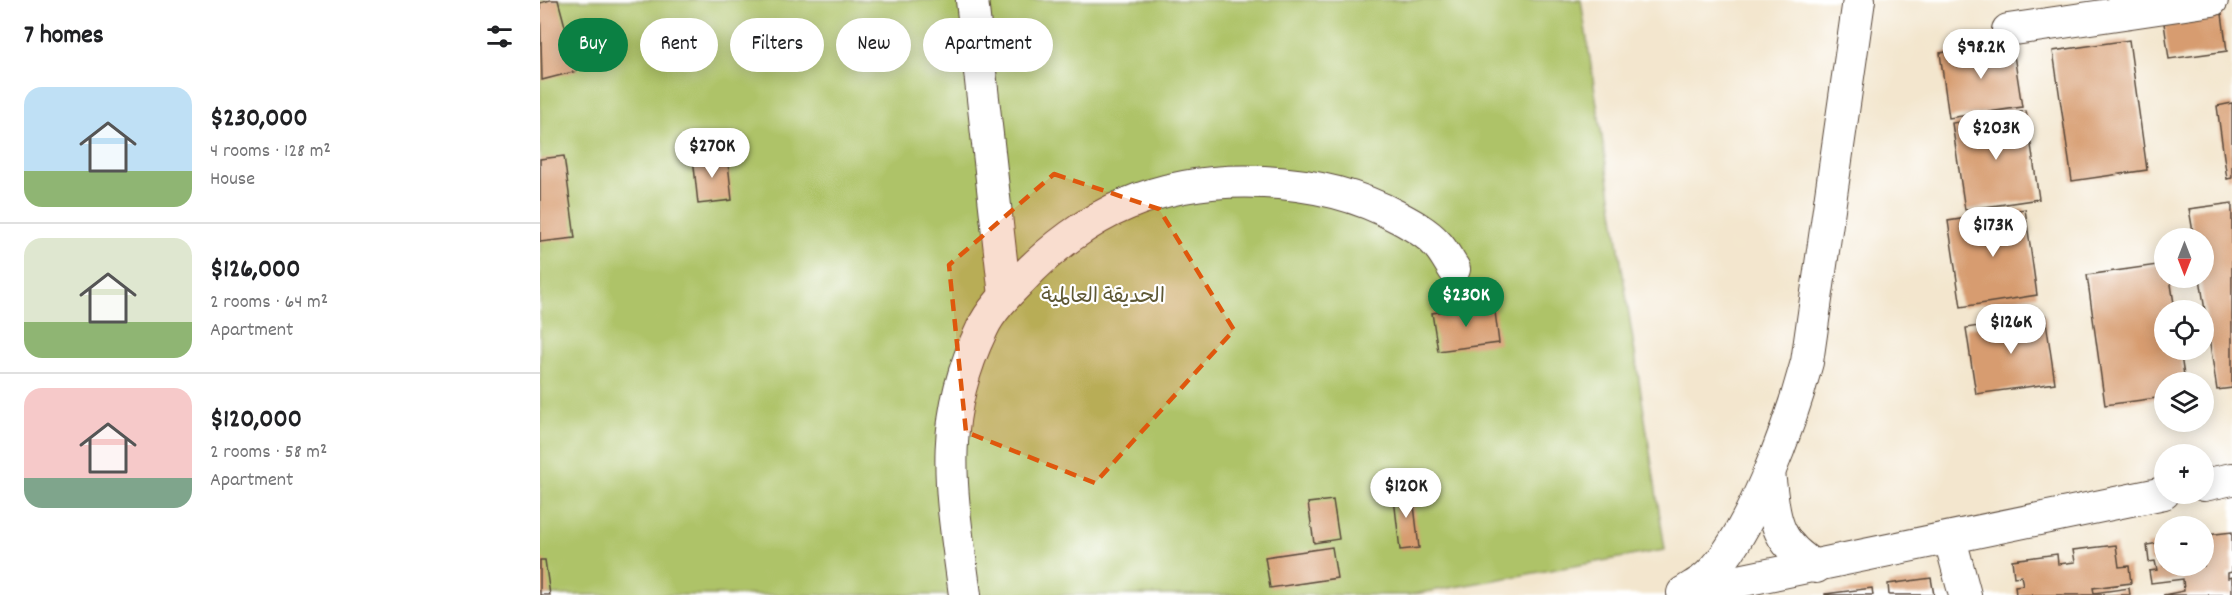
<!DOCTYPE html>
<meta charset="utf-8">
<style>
:root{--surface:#fff;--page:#f2f2f2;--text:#202124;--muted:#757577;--line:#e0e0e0;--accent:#0b8043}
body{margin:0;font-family:Dekko,"Playpen Sans Arabic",sans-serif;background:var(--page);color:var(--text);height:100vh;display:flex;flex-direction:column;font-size:22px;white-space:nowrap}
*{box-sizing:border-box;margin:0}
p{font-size:20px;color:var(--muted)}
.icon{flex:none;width:33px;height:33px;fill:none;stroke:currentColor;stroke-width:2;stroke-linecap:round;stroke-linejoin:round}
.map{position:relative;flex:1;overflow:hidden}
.drawer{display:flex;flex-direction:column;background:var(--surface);width:540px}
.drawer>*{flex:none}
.guide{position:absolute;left:18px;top:18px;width:570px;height:54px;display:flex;gap:12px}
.needle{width:39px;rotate:180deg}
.buttons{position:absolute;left:1614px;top:228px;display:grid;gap:12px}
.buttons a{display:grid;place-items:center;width:60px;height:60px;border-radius:50%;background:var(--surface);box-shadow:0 3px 15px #0003;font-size:30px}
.price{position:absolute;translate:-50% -51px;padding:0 14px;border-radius:21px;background:#fff;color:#222;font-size:20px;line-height:39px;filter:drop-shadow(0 2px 3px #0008)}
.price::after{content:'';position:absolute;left:50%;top:36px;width:18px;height:14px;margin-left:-9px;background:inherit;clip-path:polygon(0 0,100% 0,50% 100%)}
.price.current{background:var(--accent);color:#fff}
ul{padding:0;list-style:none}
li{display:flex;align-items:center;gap:18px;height:150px;padding:0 24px}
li+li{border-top:2px solid var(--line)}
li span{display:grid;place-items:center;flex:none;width:168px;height:120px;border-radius:18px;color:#555}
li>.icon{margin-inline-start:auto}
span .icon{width:72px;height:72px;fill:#fffc;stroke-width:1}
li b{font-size:26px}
h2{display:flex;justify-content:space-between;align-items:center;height:72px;padding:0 24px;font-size:26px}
.tag{padding:0 21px;border-radius:27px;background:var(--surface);box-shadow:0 3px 15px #0003;font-size:21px;line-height:54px}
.tag.current{background:var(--accent);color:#fff}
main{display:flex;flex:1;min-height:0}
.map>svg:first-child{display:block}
.green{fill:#aec368;stroke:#747643;stroke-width:1.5}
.building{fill:#d79c70}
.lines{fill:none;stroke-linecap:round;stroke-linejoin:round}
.minor-casing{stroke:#574638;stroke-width:34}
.minor{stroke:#fff;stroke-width:32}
.marked{fill:#df570d;fill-opacity:0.2;stroke:#df570d;stroke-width:4.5;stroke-dasharray:12 8;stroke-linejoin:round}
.labels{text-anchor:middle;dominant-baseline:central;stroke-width:4.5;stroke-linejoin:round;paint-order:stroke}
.park-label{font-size:21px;fill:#5e5834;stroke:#fff}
</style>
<main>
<section class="drawer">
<h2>7 homes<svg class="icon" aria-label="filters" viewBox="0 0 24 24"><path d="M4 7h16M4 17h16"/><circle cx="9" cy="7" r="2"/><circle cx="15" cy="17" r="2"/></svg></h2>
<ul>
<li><span style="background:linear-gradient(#bfe0f5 70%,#8fb573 0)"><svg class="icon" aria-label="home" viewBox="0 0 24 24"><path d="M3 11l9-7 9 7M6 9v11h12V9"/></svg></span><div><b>$230,000</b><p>4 rooms · 128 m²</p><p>House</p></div></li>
<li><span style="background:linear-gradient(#dfe7d0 70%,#8fb573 0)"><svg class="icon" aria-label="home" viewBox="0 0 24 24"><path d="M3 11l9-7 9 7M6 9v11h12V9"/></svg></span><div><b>$126,000</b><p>2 rooms · 64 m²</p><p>Apartment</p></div></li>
<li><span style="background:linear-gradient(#f6c9c9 75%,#7fa58c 0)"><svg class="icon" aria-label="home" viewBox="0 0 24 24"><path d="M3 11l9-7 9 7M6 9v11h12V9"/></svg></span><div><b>$120,000</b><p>2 rooms · 58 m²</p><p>Apartment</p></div></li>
</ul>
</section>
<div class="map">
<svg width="1692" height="595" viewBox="0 0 1692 595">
<rect width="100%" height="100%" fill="#fff"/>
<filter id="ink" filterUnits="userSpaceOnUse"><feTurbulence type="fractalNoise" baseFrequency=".0167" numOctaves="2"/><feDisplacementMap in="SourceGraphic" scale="12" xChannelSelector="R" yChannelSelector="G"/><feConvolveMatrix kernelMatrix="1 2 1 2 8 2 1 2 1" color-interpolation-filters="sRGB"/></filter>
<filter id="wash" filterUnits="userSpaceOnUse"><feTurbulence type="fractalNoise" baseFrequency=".008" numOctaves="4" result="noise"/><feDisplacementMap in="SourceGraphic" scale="24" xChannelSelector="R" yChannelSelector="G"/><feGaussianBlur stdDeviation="1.35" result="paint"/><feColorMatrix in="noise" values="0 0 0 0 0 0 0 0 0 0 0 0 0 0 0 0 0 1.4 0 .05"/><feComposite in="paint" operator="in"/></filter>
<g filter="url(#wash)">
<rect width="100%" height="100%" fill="#f3e6ce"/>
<path class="green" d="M0 0H1041L1125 550 869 595H0Z"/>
<g id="blocks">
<g class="building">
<path d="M10 0H18L37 71 2 80 0 3Z"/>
<path d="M1682 14 1687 51 1629 59 1624 23Z"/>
<path d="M1589 40 1607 170 1532 181 1513 51Z"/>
<path d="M1472 42 1482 107 1409 118 1400 53Z"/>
<path d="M1692 103V178L1687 179 1677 106Z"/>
<path d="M1486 111 1499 199 1425 210 1412 123Z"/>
<path d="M187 154 192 200 158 204 153 157Z"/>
<path d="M24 156 35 238 0 242V159Z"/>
<path d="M1692 203V388L1677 390 1660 278H1664V238H1654L1649 209Z"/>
<path d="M1485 209 1497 295 1421 307 1408 221Z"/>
<path d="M1624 264V278H1630L1635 310H1624V350H1640L1645 382H1624V397L1565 405 1547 275Z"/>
<path d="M954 304 959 343 898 351 892 313Z"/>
<path d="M1505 315 1515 383 1436 394 1426 328Z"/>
<path d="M872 488 879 548 860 550 853 490Z"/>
<path d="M793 500 799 539 774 543 768 503Z"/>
<path d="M1692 532V572L1688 573V578L1692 577V595H1623L1644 591 1643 579 1611 583 1609 571 1617 570 1615 561 1609 562 1607 545 1624 542V566H1664V548L1669 547 1667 535Z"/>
<path d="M1576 545 1579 567 1589 566 1591 583 1553 588 1554 593 1589 588 1590 595H1476L1475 586 1483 585 1481 576 1474 577 1472 560 1517 554 1518 564 1535 562 1533 550Z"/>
<path d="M792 547 797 578 730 588 725 557Z"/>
<path d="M0 560H5L10 595H0Z"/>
<path d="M1391 578 1394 595H1349L1348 584Z"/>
<path d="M1332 588 1333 595H1285V594Z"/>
</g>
</g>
</g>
<g filter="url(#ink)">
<use href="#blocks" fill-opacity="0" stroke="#574638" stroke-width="1.5"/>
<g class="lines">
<g class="minor-casing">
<g id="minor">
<path d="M432 0 465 296"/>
<path d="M1468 30 1672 0"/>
<path d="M1229 473C1235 518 1233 541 1276 567"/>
<path d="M1664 485 1692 479"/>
<path d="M1410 539 1425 595"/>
<path d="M1146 592 1624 493"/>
<path d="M1143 593C1149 589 1156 585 1162 581 1208 546 1252 418 1267 362L1319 0"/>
<path d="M425 595C412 496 396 424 442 329 450 311 467 294 481 280 510 249 548 220 587 204 667 170 782 175 858 217 871 224 886 232 896 243 903 250 908 260 914 269"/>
</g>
</g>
<use href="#minor" class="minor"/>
</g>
</g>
<path class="marked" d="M514 174 619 209 694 330 555 483 426 432 409 265Z"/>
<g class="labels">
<g class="park-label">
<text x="563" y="298">الحديقة العالمية</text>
</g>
</g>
</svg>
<div class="buttons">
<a><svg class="needle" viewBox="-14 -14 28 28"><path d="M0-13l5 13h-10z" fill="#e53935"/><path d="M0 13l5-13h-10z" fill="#757577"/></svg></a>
<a><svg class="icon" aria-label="locate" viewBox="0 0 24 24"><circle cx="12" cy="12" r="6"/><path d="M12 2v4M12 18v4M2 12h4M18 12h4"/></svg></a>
<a><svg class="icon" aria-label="layers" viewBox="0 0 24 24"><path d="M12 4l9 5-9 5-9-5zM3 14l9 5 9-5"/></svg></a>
<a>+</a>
<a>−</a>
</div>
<b class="price" style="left:1441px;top:80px">$98.2K</b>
<b class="price" style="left:1456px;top:161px">$203K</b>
<b class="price" style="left:172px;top:179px">$270K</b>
<b class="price" style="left:1453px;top:258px">$173K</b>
<b class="price current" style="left:926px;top:328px">$230K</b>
<b class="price" style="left:1471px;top:355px">$126K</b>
<b class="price" style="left:866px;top:519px">$120K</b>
<div class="guide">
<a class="tag current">Buy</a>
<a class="tag">Rent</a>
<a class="tag">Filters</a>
<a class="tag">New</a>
<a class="tag">Apartment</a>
</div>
</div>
</main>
